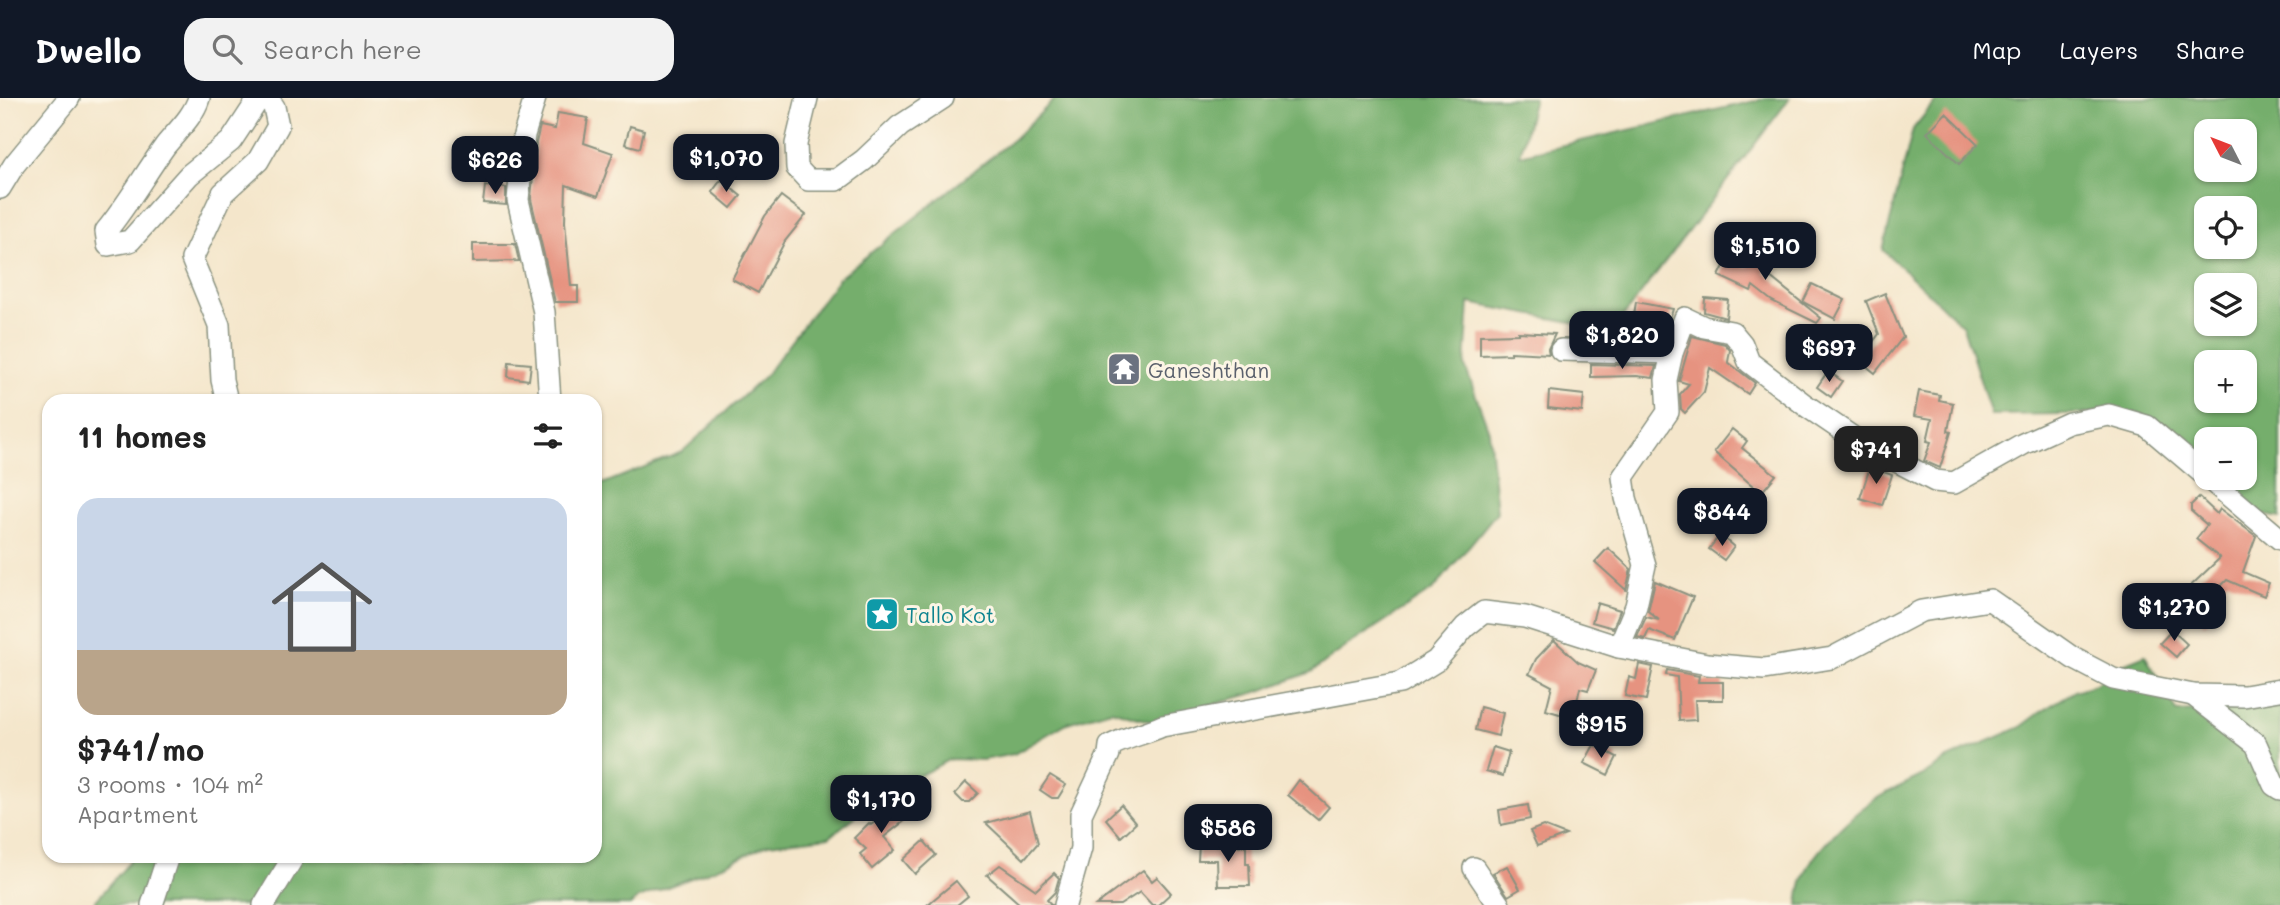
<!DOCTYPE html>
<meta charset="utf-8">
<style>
:root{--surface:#fff;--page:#f2f2f2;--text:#222;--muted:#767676;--accent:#111827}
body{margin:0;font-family:Mali,sans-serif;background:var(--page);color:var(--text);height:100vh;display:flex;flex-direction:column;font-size:26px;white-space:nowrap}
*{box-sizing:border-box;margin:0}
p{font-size:23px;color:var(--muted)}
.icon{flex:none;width:38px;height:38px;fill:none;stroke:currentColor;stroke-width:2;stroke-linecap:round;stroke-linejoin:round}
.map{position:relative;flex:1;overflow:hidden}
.panel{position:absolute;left:42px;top:296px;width:560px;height:469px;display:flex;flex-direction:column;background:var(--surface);border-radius:21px;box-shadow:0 2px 5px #0004}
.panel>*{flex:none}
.needle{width:46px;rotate:312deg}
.fabs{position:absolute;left:2194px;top:21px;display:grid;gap:14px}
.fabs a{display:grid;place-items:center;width:63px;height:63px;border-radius:14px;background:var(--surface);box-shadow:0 2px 5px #0004;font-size:35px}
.price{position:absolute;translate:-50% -60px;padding:0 16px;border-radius:14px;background:var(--accent);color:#fff;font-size:23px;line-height:46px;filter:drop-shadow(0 2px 4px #0008)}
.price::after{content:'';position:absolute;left:50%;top:42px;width:21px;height:16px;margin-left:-10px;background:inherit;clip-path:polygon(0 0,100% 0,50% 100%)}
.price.current{background:#222;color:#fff}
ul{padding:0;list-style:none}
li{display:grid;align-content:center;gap:14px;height:371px;padding:0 35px}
li span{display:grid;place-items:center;height:217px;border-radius:21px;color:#555}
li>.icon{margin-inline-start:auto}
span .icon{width:126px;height:126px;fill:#fffc;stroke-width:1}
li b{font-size:30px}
h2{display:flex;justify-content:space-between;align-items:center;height:84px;padding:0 35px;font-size:30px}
header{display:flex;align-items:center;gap:42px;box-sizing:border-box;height:98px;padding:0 35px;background:var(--accent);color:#fff}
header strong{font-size:33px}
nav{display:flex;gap:38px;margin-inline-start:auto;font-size:24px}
.search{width:490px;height:63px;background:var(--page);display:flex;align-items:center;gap:18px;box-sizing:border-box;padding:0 24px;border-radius:21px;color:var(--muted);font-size:26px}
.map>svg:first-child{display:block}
.forest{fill:#74ae6c;stroke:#4a7650;stroke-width:2;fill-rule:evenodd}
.building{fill:#e69380}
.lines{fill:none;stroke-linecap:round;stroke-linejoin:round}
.minor-casing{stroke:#8a9280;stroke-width:24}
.minor{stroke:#fff;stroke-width:21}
.labels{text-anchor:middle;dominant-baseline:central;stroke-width:6;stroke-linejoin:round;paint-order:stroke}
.worship-label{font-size:21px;fill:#5b616d;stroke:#fcf5e5;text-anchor:start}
.culture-label{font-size:21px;fill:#0d838f;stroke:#fcf5e5;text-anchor:start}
</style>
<header>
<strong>Dwello</strong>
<div class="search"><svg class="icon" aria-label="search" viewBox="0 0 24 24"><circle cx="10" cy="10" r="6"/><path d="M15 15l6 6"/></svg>Search here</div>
<nav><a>Map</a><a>Layers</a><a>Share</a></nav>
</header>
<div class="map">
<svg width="2280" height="807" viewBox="0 0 2280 807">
<rect width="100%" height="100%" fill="#fcf5e5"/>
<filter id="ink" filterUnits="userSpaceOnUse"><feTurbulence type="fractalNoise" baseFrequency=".0143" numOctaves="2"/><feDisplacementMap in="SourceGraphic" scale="14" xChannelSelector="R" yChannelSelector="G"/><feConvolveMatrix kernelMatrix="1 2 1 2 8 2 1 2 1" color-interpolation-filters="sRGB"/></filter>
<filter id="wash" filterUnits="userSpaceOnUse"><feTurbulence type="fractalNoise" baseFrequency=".00686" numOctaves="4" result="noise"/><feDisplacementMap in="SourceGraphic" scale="28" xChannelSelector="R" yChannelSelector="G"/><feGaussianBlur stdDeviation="1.57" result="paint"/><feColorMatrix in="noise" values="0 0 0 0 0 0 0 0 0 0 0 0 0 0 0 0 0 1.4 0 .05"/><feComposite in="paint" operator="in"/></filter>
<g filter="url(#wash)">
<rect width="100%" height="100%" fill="#f4e6cb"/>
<g class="forest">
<path d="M1056 0H1534L1520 57 1768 0H1790L1613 232 1469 205 1465 268 1489 333 1497 414 1434 491 1353 544 1311 574 1257 594 1152 624 1111 612 1067 625 1014 656 983 662 950 661 880 699 829 739 768 746 717 770 639 800 630 807H92L127 767 132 758H595V389L682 354 765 278 839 180 1014 41Z"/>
<path d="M1938 0H2280V420L2251 414 2212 380H2245V341H2207V375L2139 315 1991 317 1963 228 1883 152 1913 31ZM2207 33H2245V72H2207ZM2207 110H2245V149H2207ZM2207 187H2245V226H2207ZM2207 264H2245V303H2207Z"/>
<path d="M2145 557 2177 614 2280 608V807H1798C1799 792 1804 774 1813 761 1829 740 1856 712 1879 699 1901 686 1926 679 1945 662L2021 629 2045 611 2075 593 2096 586 2128 564Z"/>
</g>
<g id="blocks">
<g class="building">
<path d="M558 15 588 20 584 45 613 55 598 98 566 87 565 124 571 188H578V204H555L531 101 536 45 540 28 555 31Z"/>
<path d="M1946 15 1978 46 1959 66 1927 35Z"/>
<path d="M630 28 644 32 640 50 625 46Z"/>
<path d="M721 82 741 98 731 110 712 94Z"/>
<path d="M485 88 506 90V107L483 105Z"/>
<path d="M781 98 806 117 785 143 758 195 732 181 765 118Z"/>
<path d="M1770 145 1781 156 1764 174 1821 220 1817 225 1772 203 1753 188 1751 193 1719 178 1728 160 1747 169Z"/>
<path d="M473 146H515L519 163 473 164Z"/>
<path d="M1812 186 1845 202 1835 221 1803 204Z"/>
<path d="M1885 195 1903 239 1875 275 1859 262 1879 236 1866 203Z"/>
<path d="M1705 200 1728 202 1726 220 1704 214Z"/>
<path d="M1636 204 1673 211 1663 242 1642 241 1643 231 1632 229Z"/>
<path d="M1518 234 1555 236 1548 251 1549 256 1511 254V256L1480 257V237L1518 236Z"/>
<path d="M1692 238 1725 246 1730 252 1728 264 1755 285 1748 296 1710 270 1704 294 1685 315 1681 311 1680 296 1689 286 1679 283Z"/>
<path d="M509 264 531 266 529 282 508 279Z"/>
<path d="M1591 266 1656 268 1653 280 1637 278 1591 279Z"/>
<path d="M1828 273 1842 283 1831 299 1817 289Z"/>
<path d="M1549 293 1584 297 1582 314 1548 310Z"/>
<path d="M1919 293 1940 297 1939 302 1953 305 1948 333 1951 334 1940 370 1924 363 1931 344 1927 343 1932 321 1914 318Z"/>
<path d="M1732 331 1747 343 1742 350 1776 377 1761 395 1714 354Z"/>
<path d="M1870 369 1892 377 1882 407 1860 400Z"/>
<path d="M2199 399 2217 416 2220 411 2256 438 2243 474 2269 485 2264 498 2227 482 2207 502 2217 513 2205 526 2179 499 2220 460 2196 441 2207 427 2191 413V407Z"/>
<path d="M1720 437 1734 449 1724 462 1709 451Z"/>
<path d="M1608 450 1631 471 1626 492 1595 464Z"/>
<path d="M1655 483 1693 499 1675 542 1649 532 1645 541 1637 539 1646 519 1659 522 1648 513Z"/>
<path d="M1597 505 1620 512 1613 530 1592 524Z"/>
<path d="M2172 532 2187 546 2176 559 2160 545Z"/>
<path d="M1554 542 1578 564 1596 572 1588 592 1580 590 1573 620 1546 612 1552 588 1529 576 1536 561Z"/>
<path d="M1639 566 1653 569 1646 602 1625 598 1629 579 1636 581Z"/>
<path d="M1667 572 1699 578 1698 584H1723V602H1695L1696 622 1679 623 1677 579 1666 577Z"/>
<path d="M1480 609 1503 615 1498 638 1475 632Z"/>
<path d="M1594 647 1617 659 1608 677 1584 665Z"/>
<path d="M1493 649 1509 654 1503 678 1486 673Z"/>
<path d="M1050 677 1066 687 1058 700H1052L1040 692Z"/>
<path d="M1299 682 1329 709 1318 722 1288 697Z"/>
<path d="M966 684 978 695 969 704H963L955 696Z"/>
<path d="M901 703 912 717 884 739 895 752 872 771 860 756 866 751 854 740 869 725 871 727Z"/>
<path d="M1121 707 1136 725 1121 739 1106 721Z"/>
<path d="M1528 707 1530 721 1501 727 1499 712Z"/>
<path d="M1030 713 1038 745 1024 761 986 725Z"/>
<path d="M1543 728 1566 737 1537 748 1530 733Z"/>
<path d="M924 743 936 757 915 776 903 762Z"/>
<path d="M1199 747 1246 748V766H1249L1250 788H1218L1217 762H1198Z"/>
<path d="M1000 767 1036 792 1054 775 1059 780 1055 794 1047 802 1052 807H1021L987 777Z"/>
<path d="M1507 768 1520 791 1508 798 1493 775Z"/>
<path d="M1143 772 1152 783 1157 779 1171 795 1158 807H1152L1140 794 1120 807H1096Z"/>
<path d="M956 783 968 798 957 807H927Z"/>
</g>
</g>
</g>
<g filter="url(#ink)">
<use href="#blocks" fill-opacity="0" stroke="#8a9280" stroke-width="2"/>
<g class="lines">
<g class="minor-casing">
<g id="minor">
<path d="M199 0C193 19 177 33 165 48 145 76 128 106 106 133L108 147 130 143 189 77 231 43 258 2 267 0"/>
<path d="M535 0 524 37 518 102 544 214 550 303"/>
<path d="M807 0 796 46 797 70 808 82H837L864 62 900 28 943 0"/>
<path d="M0 90 14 67 69 0"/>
<path d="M1561 252 1672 255"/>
<path d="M227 303 222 282 219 227 192 161 223 95 258 63 278 28 274 9 267 0"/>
<path d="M1619 549 1636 508 1645 467 1626 400 1623 379 1668 314 1666 282 1672 255 1685 220 1704 229 1732 234 1742 246 1749 264 1805 307 1858 343 1935 383 1954 385 2023 346 2069 325 2109 317 2147 328 2280 441"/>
<path d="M2193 597 2256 646 2274 687 2280 691"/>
<path d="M1474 770 1499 807"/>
<path d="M152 807 168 758"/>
<path d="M264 807 294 758"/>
<path d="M1065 807 1081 750V716L1109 656 1110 648C1126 639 1144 636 1162 628L1400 585 1436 563 1465 529 1484 514 1525 519 1619 549 1707 566 1764 571 1832 560 1921 513 1990 502 2073 560 2113 581 2193 597 2244 598 2280 592"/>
</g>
</g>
<use href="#minor" class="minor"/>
</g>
</g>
<defs>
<g id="temple-square" transform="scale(1.75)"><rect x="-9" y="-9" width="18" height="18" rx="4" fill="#6b7280" stroke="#fcf5e5"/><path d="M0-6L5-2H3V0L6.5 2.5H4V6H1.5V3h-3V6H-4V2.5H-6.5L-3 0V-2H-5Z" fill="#fff"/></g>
<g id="sight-square" transform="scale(1.75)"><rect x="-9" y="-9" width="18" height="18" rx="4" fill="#0f9aa8" stroke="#fcf5e5"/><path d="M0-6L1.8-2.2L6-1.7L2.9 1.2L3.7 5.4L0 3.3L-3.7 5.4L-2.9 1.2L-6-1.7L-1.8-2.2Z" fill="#fff"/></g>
</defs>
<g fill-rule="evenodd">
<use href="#temple-square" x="1124" y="271"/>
<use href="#sight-square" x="882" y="516"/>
</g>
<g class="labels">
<g class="worship-label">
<text x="1148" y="271">Ganeshthan</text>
</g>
<g class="culture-label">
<text x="906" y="516">Tallo Kot</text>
</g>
</g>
</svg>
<div class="fabs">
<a><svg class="needle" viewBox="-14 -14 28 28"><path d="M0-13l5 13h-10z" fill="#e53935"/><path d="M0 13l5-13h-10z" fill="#767676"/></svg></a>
<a><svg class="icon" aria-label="locate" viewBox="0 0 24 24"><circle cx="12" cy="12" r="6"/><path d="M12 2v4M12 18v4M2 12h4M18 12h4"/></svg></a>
<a><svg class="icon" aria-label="layers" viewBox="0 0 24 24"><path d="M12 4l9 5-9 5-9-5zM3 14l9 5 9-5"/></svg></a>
<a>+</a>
<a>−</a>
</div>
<b class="price" style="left:726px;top:96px">$1,070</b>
<b class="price" style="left:495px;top:98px">$626</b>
<b class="price" style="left:1765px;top:184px">$1,510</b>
<b class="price" style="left:1622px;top:273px">$1,820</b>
<b class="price" style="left:1829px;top:286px">$697</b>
<b class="price current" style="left:1876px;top:388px">$741</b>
<b class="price" style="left:1722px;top:450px">$844</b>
<b class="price" style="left:2174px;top:545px">$1,270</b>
<b class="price" style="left:1601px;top:662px">$915</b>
<b class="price" style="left:881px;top:737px">$1,170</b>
<b class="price" style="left:1228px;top:766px">$586</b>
<section class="panel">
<h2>11 homes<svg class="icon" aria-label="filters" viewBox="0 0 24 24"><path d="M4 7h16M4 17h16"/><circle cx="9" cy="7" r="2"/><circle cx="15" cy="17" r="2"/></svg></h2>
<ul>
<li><span style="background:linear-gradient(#c9d6e8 70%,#b9a48a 0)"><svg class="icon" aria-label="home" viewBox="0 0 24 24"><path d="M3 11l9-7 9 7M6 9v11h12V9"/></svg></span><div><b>$741/mo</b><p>3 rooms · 104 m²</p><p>Apartment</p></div></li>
</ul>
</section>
</div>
